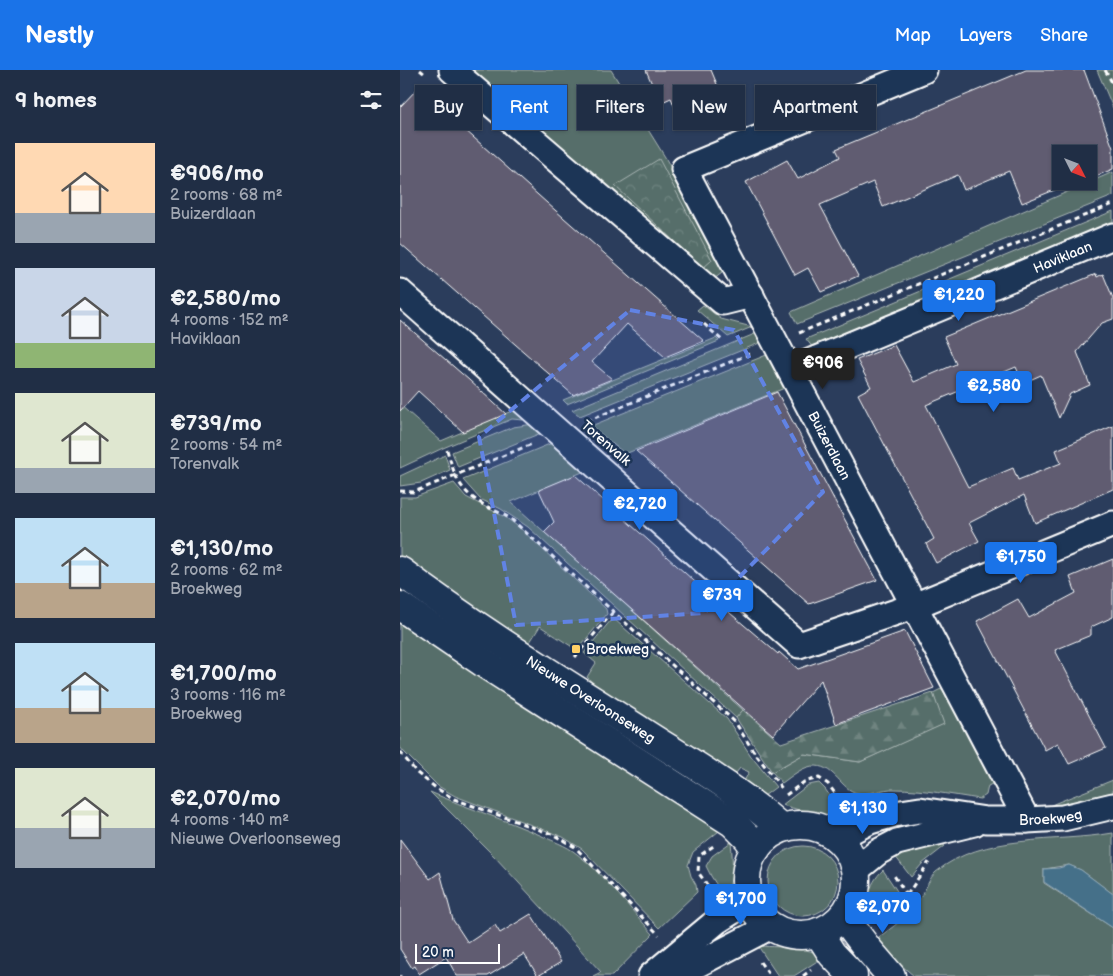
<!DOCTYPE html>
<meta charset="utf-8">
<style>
:root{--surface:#202e45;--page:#28364c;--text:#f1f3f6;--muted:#a2a8b3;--line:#3d4a5e;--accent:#1a73e8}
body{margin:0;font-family:"Balsamiq Sans",sans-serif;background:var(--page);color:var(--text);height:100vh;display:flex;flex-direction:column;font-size:19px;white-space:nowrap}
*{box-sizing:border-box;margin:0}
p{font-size:16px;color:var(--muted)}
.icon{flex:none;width:28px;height:28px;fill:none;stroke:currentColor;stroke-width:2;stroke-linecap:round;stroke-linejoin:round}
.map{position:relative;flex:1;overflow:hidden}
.panel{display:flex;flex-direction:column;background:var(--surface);width:400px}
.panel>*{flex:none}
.banner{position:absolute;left:15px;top:15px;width:475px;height:45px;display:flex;gap:10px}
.needle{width:32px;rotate:132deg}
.controls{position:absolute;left:652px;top:75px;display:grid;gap:10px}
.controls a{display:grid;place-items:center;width:45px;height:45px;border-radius:0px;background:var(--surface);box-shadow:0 1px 4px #0004,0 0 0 1px var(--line);font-size:25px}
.scale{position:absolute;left:15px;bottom:12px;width:85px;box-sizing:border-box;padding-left:5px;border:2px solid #fff;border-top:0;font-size:14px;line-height:18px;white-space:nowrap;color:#fff;-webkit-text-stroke:4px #1d3557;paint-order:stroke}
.price{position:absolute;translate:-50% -42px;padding:0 11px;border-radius:5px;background:var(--accent);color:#fff;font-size:16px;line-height:32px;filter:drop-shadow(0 1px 2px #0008)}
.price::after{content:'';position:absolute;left:50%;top:30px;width:15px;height:11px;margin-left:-8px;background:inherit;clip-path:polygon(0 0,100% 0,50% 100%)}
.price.on{background:#222;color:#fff}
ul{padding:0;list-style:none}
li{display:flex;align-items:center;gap:15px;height:125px;padding:0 15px}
li span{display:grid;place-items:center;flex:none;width:140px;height:100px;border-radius:0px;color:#555}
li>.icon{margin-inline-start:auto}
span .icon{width:60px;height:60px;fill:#fffc;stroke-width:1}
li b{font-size:21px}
h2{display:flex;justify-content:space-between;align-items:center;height:60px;padding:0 15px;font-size:21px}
.chip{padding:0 18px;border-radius:0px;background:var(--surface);box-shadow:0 1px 4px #0004,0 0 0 1px var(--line);font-size:18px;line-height:45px}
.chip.on{background:var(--accent);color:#fff}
header{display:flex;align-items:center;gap:30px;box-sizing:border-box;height:70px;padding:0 25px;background:var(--accent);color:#fff}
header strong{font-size:24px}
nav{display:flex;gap:28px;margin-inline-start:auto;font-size:18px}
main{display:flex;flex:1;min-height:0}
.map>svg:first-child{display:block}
.green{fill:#566e6a;stroke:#aab6b4}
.forest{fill:url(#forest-firs);stroke:#aab6b4}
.park{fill:url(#park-crowns);stroke:#aab6b4}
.water{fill:#446f89;stroke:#8fa9b8}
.building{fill:#615c71;stroke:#fff}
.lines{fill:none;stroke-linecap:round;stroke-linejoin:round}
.street-casing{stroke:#fff;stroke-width:29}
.secondary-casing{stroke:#fff;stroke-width:31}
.path{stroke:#fff;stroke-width:3;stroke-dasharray:5 4;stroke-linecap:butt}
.street{stroke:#1d3557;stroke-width:25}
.secondary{stroke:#1d3557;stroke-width:28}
.marked{fill:#6183e4;fill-opacity:0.2;stroke:#6183e4;stroke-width:4;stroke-dasharray:10 6;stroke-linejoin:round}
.poi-dot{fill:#ffd166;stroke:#1d3557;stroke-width:2}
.labels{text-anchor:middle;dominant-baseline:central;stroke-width:5;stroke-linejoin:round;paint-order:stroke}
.street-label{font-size:14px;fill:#fff;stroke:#1d3557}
.poi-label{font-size:14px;fill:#fff;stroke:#1d3557;text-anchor:start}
</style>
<header>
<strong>Nestly</strong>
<nav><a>Map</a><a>Layers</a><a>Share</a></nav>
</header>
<main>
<section class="panel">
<h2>9 homes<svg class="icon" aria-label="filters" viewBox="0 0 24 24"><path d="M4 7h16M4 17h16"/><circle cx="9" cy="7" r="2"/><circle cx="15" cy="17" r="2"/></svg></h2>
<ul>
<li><span style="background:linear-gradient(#ffd9b3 70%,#9aa5b1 0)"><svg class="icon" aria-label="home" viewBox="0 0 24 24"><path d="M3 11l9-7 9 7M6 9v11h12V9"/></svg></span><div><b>€906/mo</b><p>2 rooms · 68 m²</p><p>Buizerdlaan</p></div></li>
<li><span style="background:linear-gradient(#c9d6e8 75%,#8fb573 0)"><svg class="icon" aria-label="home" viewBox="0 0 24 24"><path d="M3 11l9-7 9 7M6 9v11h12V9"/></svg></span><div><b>€2,580/mo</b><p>4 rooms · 152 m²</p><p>Haviklaan</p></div></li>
<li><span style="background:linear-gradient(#dfe7d0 75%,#9aa5b1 0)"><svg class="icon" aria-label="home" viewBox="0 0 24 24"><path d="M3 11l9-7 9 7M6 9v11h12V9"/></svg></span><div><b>€739/mo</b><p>2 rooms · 54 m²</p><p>Torenvalk</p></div></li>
<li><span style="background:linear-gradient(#bfe0f5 65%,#b9a48a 0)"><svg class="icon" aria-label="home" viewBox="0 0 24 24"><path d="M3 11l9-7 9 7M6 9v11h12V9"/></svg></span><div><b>€1,130/mo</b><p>2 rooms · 62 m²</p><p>Broekweg</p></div></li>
<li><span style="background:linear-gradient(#bfe0f5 65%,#b9a48a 0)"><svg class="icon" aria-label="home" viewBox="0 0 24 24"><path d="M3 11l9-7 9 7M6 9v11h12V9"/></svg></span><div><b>€1,700/mo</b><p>3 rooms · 116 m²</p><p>Broekweg</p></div></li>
<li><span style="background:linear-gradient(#dfe7d0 60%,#9aa5b1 0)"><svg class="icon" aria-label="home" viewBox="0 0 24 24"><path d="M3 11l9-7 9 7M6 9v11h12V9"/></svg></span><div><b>€2,070/mo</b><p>4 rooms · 140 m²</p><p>Nieuwe Overloonseweg</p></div></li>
</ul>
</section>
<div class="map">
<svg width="713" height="906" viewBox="0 0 713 906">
<defs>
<pattern id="forest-firs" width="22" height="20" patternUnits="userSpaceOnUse" patternTransform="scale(1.25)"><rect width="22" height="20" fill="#566e6a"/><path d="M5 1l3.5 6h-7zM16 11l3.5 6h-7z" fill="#6f8480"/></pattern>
<pattern id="park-crowns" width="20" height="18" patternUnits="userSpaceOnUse" patternTransform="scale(1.25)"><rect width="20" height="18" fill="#566e6a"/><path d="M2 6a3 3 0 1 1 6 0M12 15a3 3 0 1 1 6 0" fill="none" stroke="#6f8480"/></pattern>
</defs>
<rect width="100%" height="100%" fill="#2b3d5c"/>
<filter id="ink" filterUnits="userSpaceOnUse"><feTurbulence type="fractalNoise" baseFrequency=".02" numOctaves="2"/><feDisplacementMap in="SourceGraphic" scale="10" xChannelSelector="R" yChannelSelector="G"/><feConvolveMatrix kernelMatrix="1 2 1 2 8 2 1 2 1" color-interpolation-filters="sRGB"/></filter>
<g filter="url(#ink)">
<g class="green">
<path d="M72 0H211L265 87 326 200 310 212Z"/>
<path d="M697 0H713V38Z"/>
<path d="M713 102V126L397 254 391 242Z"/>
<path d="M713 141V155L413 278 406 269Z"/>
<path d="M303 235 321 249 352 257 328 267 297 240Z"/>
<path d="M357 263 362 272 180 346 172 340Z"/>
<path d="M316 268 319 271 167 334 163 330Z"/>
<path d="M369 284 387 317 225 384 191 356Z"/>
<path d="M0 335 41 371 114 340 124 347 123 350 112 349 43 378 0 398Z"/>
<path d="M134 354 141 363 58 397 52 382 113 357Z"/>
<path d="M152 373 185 401 111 432 343 640 336 648 128 457 101 439 80 429 63 410Z"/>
<path d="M45 385 50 400 21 413 0 416V406Z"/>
<path d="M54 413 66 427 105 447 120 458 206 539 207 544 177 580 140 556 130 572 122 569 101 566 0 492V427H15Z"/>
<path d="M0 545 324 757 293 782 288 795 291 806 296 815 297 822 259 858 182 779 163 767 55 726 38 716 4 682 0 677Z"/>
<path d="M214 549 327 649 351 686 376 717 364 726 343 713 349 702 340 698 333 707 225 644 187 607 196 593 184 583 211 550Z"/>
<path d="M543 618 594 713 588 716 586 725 580 729C552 725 523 719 495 719 483 718 468 726 457 723 441 719 435 697 416 696 404 695 392 706 382 713L372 702 404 684 460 692 543 654 533 623Z"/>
<path d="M713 710V724L651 736V735Z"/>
<path d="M419 713 425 719 445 747V749L433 750 382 735 408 715Z"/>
<path d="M30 722C66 738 104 749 140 765 152 771 166 775 177 784 204 804 230 839 253 864L212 906H193L201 902 95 787Z"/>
<path d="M713 763V824L681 800 669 795 644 799V813L713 858V906H514L495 890 476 869C495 856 507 847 520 828 526 820 529 808 536 802 583 763 656 773 713 763Z"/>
<path d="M331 772C333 792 334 809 325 828L311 806 306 796 312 786Z"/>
<path d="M542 774 545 776 522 794 511 807 495 786 505 779Z"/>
<circle cx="403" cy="811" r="35"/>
<path d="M483 800 497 821 499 827 495 833 467 854C465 834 468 814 483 800Z"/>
<path d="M358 876C372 877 414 876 422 888L394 906H378Z"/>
</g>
<path class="forest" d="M533 623 544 654 460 692 404 684 372 702 336 648 343 640 381 673Z"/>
<path class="park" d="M259 89 312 190 303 198 215 116Z"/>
<path class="water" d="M669 795 681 800 713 824V858L644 812V799L659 798Z"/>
<g class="building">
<path d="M246 0H311L324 31 280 49 271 28 260 33Z"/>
<path d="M626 0H684L713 78V99L689 109V84H661V111H682L663 119 662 117 622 133 609 101 564 120 558 105 483 137 473 112 420 135 458 206 421 222 408 198 395 205 346 112 387 90 398 109 440 87 436 79Z"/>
<path d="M18 18 147 133 304 271 265 287 227 254 192 292 212 309 173 325 0 173V37Z"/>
<path d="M696 204 697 207 703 204 713 228V249L702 253 677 282 690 315 670 324 659 348 641 305 623 313 616 297 526 335 568 417 613 398 618 410 661 393 656 380 713 356V419L635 453 624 425 569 453 579 471 536 493 526 474 534 469 458 324 471 317 457 290 494 275 514 312 556 294 544 267Z"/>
<path d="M0 250 69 310 106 344 63 362 18 321 0 341Z"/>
<path d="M377 322 477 510 409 534 236 381Z"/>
<path d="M175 405 330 543 378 584 379 582 398 599 505 561 534 618 436 654 421 610 373 665 144 462 154 452 139 420Z"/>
<path d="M713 489V547L691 557V565L655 580 706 678 669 694 658 673 645 680 577 551 618 529 629 548 676 523 670 507Z"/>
<path d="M0 769 30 809 40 802 53 850 68 873 95 855 100 863 131 844 161 892 138 906 124 884 88 906H57L46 887 19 904 15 896 12 898 0 879Z"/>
</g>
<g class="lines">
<g class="street-casing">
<g id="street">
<path d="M52 0 323 232 351 225"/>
<path id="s1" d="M524 0 284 99 627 750"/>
<path d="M0 222 399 575 514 536 713 454"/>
<path id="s2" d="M390 300 713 166"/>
<path id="s3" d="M438 768 470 751 494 744 520 740 586 750H627L663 748 713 736"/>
<path d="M456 800 478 782 497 772 574 753"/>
<path d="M251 906 317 851 350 830"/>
<path d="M275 906 371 856"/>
</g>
</g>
<g class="secondary-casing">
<g id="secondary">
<path id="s4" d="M0 501C77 559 159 609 241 661 289 692 339 720 381 758"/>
<path d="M0 536 88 596 333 753 347 767 356 779"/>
<circle cx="401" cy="810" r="55"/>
<path d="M443 846 467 878 491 906"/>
<path d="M418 862 432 884 453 906"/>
</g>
</g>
<g class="path">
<path d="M20 0 26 5"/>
<path d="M705 0 713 14"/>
<path d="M304 254 324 272"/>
<path d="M399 263 713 134"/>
<path d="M187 351 352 283"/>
<path d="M47 380C51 393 55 409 64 419 75 433 95 440 110 448L335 652 352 679 383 720"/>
<path d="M0 421 14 422 132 374"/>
<path d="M175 587 213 542"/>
<path d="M0 682 17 703 36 718 54 729 154 765 175 777 259 865"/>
<path d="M386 725 404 712 419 708 428 714 443 734"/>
<path d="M313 823 298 802 299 786 315 775"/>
<path d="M507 825 529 792"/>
<path d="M481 850 496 838 507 825 493 804"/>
<path d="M360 892 370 906"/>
<path d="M0 905V906"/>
<path d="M403 906 411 900"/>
</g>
<use href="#street" class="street"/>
<use href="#secondary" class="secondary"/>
</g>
</g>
<path class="marked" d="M230 240 334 260 423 422 304 543 116 555 79 367Z"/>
<rect class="poi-dot" x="171" y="574" width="10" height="10" rx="2.5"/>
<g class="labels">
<g class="street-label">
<text stroke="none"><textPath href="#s2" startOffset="295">Haviklaan</textPath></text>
<text transform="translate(206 373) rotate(41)">Torenvalk</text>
<text stroke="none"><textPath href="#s1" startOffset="572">Buizerdlaan</textPath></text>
<text stroke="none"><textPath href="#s4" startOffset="230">Nieuwe Overloonseweg</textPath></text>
<text stroke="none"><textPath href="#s3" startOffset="219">Broekweg</textPath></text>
</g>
<g class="poi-label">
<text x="186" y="579">Broekweg</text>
</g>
</g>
</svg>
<div class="controls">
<a><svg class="needle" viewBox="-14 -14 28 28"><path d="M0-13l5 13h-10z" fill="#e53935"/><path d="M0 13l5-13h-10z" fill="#a2a8b3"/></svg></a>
</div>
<div class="scale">20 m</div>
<b class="price" style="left:559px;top:252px">€1,220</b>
<b class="price on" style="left:423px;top:320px">€906</b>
<b class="price" style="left:594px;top:343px">€2,580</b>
<b class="price" style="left:240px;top:461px">€2,720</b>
<b class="price" style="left:621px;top:514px">€1,750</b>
<b class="price" style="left:322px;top:552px">€739</b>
<b class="price" style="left:463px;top:765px">€1,130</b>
<b class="price" style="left:341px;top:856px">€1,700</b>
<b class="price" style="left:483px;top:864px">€2,070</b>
<div class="banner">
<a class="chip">Buy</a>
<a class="chip on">Rent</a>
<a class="chip">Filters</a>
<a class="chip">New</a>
<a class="chip">Apartment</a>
</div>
</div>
</main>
